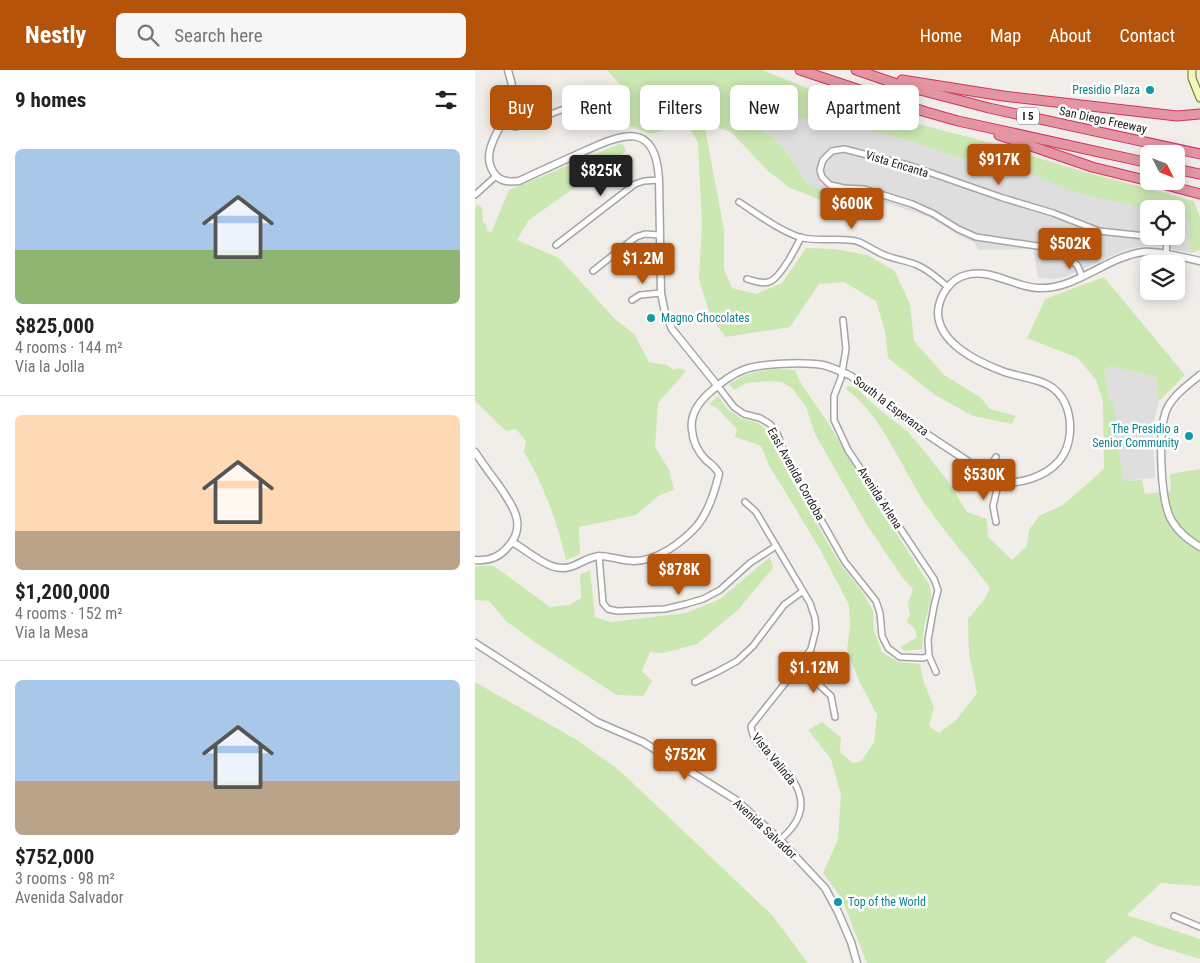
<!DOCTYPE html>
<meta charset="utf-8">
<style>
:root{--surface:#fff;--page:#f6f6f6;--text:#222;--muted:#767676;--line:#e0e0e0;--accent:#b45309}
body{margin:0;font-family:"Roboto Condensed",sans-serif;background:var(--page);color:var(--text);height:100vh;display:flex;flex-direction:column;font-size:19px;white-space:nowrap}
*{box-sizing:border-box;margin:0}
p{font-size:16px;color:var(--muted)}
.icon{flex:none;width:28px;height:28px;fill:none;stroke:currentColor;stroke-width:2;stroke-linecap:round;stroke-linejoin:round}
.map{position:relative;flex:1;overflow:hidden}
.side{display:flex;flex-direction:column;background:var(--surface);width:475px}
.side>*{flex:none}
.banner{position:absolute;left:15px;top:15px;width:475px;height:45px;display:flex;gap:10px}
.needle{width:32px;rotate:132deg}
.controls{position:absolute;left:665px;top:75px;display:grid;gap:10px}
.controls a{display:grid;place-items:center;width:45px;height:45px;border-radius:8px;background:var(--surface);box-shadow:0 2px 12px #0003;font-size:25px}
.price{position:absolute;translate:-50% -42px;padding:0 11px;border-radius:5px;background:var(--accent);color:#fff;font-size:16px;line-height:32px;filter:drop-shadow(0 1px 2px #0008)}
.price::after{content:'';position:absolute;left:50%;top:30px;width:15px;height:11px;margin-left:-8px;background:inherit;clip-path:polygon(0 0,100% 0,50% 100%)}
.price.on{background:#222;color:#fff}
ul{padding:0;list-style:none}
li{display:grid;align-content:center;gap:10px;height:265px;padding:0 15px}
li+li{border-top:1px solid var(--line)}
li span{display:grid;place-items:center;height:155px;border-radius:8px;color:#555}
li>.icon{margin-inline-start:auto}
span .icon{width:90px;height:90px;fill:#fffc;stroke-width:1}
li b{font-size:21px}
h2{display:flex;justify-content:space-between;align-items:center;height:60px;padding:0 15px;font-size:21px}
.tag{padding:0 18px;border-radius:8px;background:var(--surface);box-shadow:0 2px 12px #0003;font-size:18px;line-height:45px}
.tag.on{background:var(--accent);color:#fff}
header{display:flex;align-items:center;gap:30px;box-sizing:border-box;height:70px;padding:0 25px;background:var(--accent);color:#fff}
header strong{font-size:24px}
nav{display:flex;gap:28px;margin-inline-start:auto;font-size:18px}
.search{width:350px;height:45px;background:var(--page);display:flex;align-items:center;gap:12px;box-sizing:border-box;padding:0 18px;border-radius:8px;color:var(--muted);font-size:19px}
main{display:flex;flex:1;min-height:0}
.map>svg:first-child{display:block}
.residential{fill:#dfdede}
.grass{fill:#cbe7b2}
.pitch{fill:#8cdabf}
.lines{fill:none;stroke-linecap:round;stroke-linejoin:round}
.minor-casing{stroke:#a5a5a5;stroke-width:8}
.tertiary-casing{stroke:#a5a5a5;stroke-width:9}
.secondary-casing{stroke:#66750c;stroke-width:9}
.motorway-casing{stroke:#d13365;stroke-width:11}
.minor{stroke:#fff;stroke-width:5}
.tertiary{stroke:#fff;stroke-width:6}
.secondary{stroke:#f2f6c1;stroke-width:7}
.motorway{stroke:#e396a2;stroke-width:9}
.culture-dot{fill:#0f9aa8;stroke:#fff;stroke-width:2}
.labels{text-anchor:middle;dominant-baseline:central;stroke-width:5;stroke-linejoin:round;paint-order:stroke}
.shield{fill:#fff;stroke:#646464;stroke-width:1}
.shield-label{font-size:11px;font-weight:bold;fill:#212121}
.culture-label{font-size:12px;fill:#0d838f;stroke:#fff;text-anchor:end}
.street-label{font-size:12px;fill:#212121;stroke:#fff}
</style>
<header>
<strong>Nestly</strong>
<div class="search"><svg class="icon" aria-label="search" viewBox="0 0 24 24"><circle cx="10" cy="10" r="6"/><path d="M15 15l6 6"/></svg>Search here</div>
<nav><a>Home</a><a>Map</a><a>About</a><a>Contact</a></nav>
</header>
<main>
<section class="side">
<h2>9 homes<svg class="icon" aria-label="filters" viewBox="0 0 24 24"><path d="M4 7h16M4 17h16"/><circle cx="9" cy="7" r="2"/><circle cx="15" cy="17" r="2"/></svg></h2>
<ul>
<li><span style="background:linear-gradient(#a9c7e8 65%,#8fb573 0)"><svg class="icon" aria-label="home" viewBox="0 0 24 24"><path d="M3 11l9-7 9 7M6 9v11h12V9"/></svg></span><div><b>$825,000</b><p>4 rooms · 144 m²</p><p>Via la Jolla</p></div></li>
<li><span style="background:linear-gradient(#ffd9b3 75%,#b9a48a 0)"><svg class="icon" aria-label="home" viewBox="0 0 24 24"><path d="M3 11l9-7 9 7M6 9v11h12V9"/></svg></span><div><b>$1,200,000</b><p>4 rooms · 152 m²</p><p>Via la Mesa</p></div></li>
<li><span style="background:linear-gradient(#a9c7e8 65%,#b9a48a 0)"><svg class="icon" aria-label="home" viewBox="0 0 24 24"><path d="M3 11l9-7 9 7M6 9v11h12V9"/></svg></span><div><b>$752,000</b><p>3 rooms · 98 m²</p><p>Avenida Salvador</p></div></li>
</ul>
</section>
<div class="map">
<svg width="725" height="893" viewBox="0 0 725 893">
<rect width="100%" height="100%" fill="#f1eee9"/>
<g class="residential">
<path d="M277 29 326 47 356 60 364 57H378L426 68 485 88 544 99 653 134 674 142V166H701V146L707 147 714 152 716 183 683 176H667L650 180 590 207 578 209 563 208 558 179 503 180 500 173 487 167 454 147 385 124 376 125 356 124 332 114 318 91 298 67 268 51V44Z"/>
<path d="M635 296 681 307 684 331 677 359 680 408 651 411 647 406 639 332 635 331 629 300Z"/>
</g>
<g class="grass">
<path d="M132 0H287L384 39 505 70 606 101 719 131 725 147V180L716 183 714 152 707 147 701 146V139H674V142L653 134 603 123 544 99 485 88 426 68 378 57H364L356 60 326 47 277 29 268 44 269 51 298 67 318 91 332 114 356 124 351 132 315 118 293 101 256 62 229 53 249 160V199L257 218 281 224 307 213 331 178 359 179 392 185 419 200 435 234 439 271 469 305 505 327 515 339 541 346 537 354 498 346 460 325 413 288 410 261 401 231 369 212 344 214 315 257 251 267 236 248 224 209 227 154 223 73 212 53 176 64 152 55 153 23Z"/>
<path d="M147 73 151 81 54 150 42 170 84 188 140 249 159 264 174 292 192 295 198 300 204 298 211 301 183 333 180 377 194 400 199 420 183 426 161 445 104 457 105 484 91 490C82 452 69 415 49 382L51 371 41 359 31 361 0 331V139L2 134 7 138 8 152 11 154 12 160 16 163 34 120Z"/>
<path d="M629 207 710 305 684 331 681 307 635 296 629 300 635 331H639L647 406 651 411 667 410 670 424 696 421 695 404 725 399V816L686 813 652 845 725 869V889L679 875 659 866 630 891 632 893H392L367 829 348 803 363 769 366 725 356 689 333 660 347 652 366 668 365 682 378 693 386 691 399 673 402 645 384 611 372 580 375 556 374 535 346 481 294 395 286 376 260 367 262 359 242 338 234 334 243 326 252 339 267 349 281 352 297 363 302 382 314 405 363 491 388 523 398 541 399 561 407 582 423 592 445 594 449 613 459 637 454 656 464 663 482 649 502 623 494 584 493 549 510 529 515 518C494 489 469 462 449 432 426 396 406 344 371 319L373 316 382 318 399 335 432 361 446 377 472 410 492 442 512 449 513 467 537 490 552 476 554 460 564 446 588 435 629 399 628 331 621 310 603 288 552 268 570 229Z"/>
<path d="M299 299 320 300C328 321 344 337 355 356 386 410 421 462 455 516L456 528 449 557 447 579 429 581 426 577 442 567 440 559 431 551 435 546 433 533 438 519 427 507 392 455 340 364 331 337 317 318 307 312 295 311 272 313 259 320 254 314C271 304 280 301 299 299Z"/>
<path d="M295 487 298 498 263 540 222 574 188 583 175 582 167 601 177 611 168 626 142 625 67 577 31 551 14 531 0 530V496H19L75 537 94 535 106 528 105 505 115 500 120 547 136 552 211 543 245 529Z"/>
<path d="M0 612 102 670 144 700 297 845 333 893H0Z"/>
</g>
<path class="pitch" d="M279 32 303 45V48L298 58 294 59 271 47 270 43 276 33Z"/>
<g class="lines">
<g class="minor-casing">
<g id="minor">
<path d="M27 54 41 57 89 39"/>
<path d="M0 125 21 106"/>
<path d="M264 132C284 145 302 159 324 167 340 172 357 168 374 170 386 170 394 178 405 183 416 189 430 190 442 195 454 200 463 209 473 217"/>
<path d="M81 175 160 114 169 111 184 110"/>
<path d="M118 201 161 167 170 164 185 165"/>
<path d="M607 206 602 195 589 186 569 177 501 167 483 159 459 144 437 134 389 119 369 118 355 115 347 107 345 100 348 90 357 81 369 79 436 96 528 128 578 143 624 161 689 168 692 171 691 185"/>
<path d="M272 209C279 211 289 215 296 211 306 206 321 178 326 167"/>
<path d="M157 230 165 225 186 223"/>
<path d="M368 250 371 279 366 308 359 326V350L373 380 459 509 463 520 459 536 453 570 454 586 461 602"/>
<path d="M242 315 259 337 269 344 285 348 295 354 302 363 312 390 370 492 401 531 405 543 407 566 413 578 425 587 448 588 454 586"/>
<path d="M511 403 521 387"/>
<path d="M270 432 281 442 335 533 340 548 341 559 336 579 327 592 276 656C278 686 326 698 326 735 325 750 316 760 305 770"/>
<path d="M521 452 518 436 524 411"/>
<path d="M124 486 128 533 133 539 142 541 190 539 211 534 228 529 245 520 275 493 301 476"/>
<path d="M324 596 356 626 360 647"/>
<path d="M220 612 242 602 262 591 278 576 309 535 328 521"/>
<path d="M699 846 725 857"/>
</g>
</g>
<g class="tertiary-casing">
<g id="tertiary">
<path d="M33 0C35 9 39 18 38 27 34 51 2 79 19 103 25 112 34 112 44 111 63 102 83 93 103 84 143 66 181 46 184 110L186 223 190 243 197 259 242 315"/>
<path d="M725 305C713 315 697 326 691 341 683 363 685 432 697 451 704 463 714 470 725 477"/>
<path d="M0 382C8 394 16 405 25 417 39 438 53 457 31 479 23 488 12 491 0 490"/>
<path d="M37 472C54 481 75 503 95 497 105 494 113 487 124 486 135 486 147 491 159 491 182 491 206 473 221 457 233 443 240 421 244 404 241 397 237 395 231 390 223 382 218 372 217 360 215 346 223 333 234 323 244 314 255 305 268 300 285 293 329 292 348 295 357 297 367 302 376 306 396 322 416 339 437 354 454 366 471 377 488 388 499 395 512 407 524 411 544 416 571 406 584 391 597 376 598 351 590 333 578 307 550 310 527 301 503 292 463 273 463 242 464 226 475 209 491 205 516 198 539 217 563 218 601 220 631 187 668 182 681 180 711 188 725 191"/>
<path d="M0 573 122 652 168 672 261 730 305 770 350 818 363 842 376 872 382 893"/>
</g>
</g>
<g class="secondary-casing">
<path id="secondary" d="M717 0V8L725 28"/>
</g>
<g class="motorway-casing">
<g id="motorway">
<path d="M325 0 451 42 483 51 674 93"/>
<path d="M381 0 422 14 514 38 725 84"/>
<path d="M427 10 528 26 702 46 725 44"/>
<path d="M524 65 617 97 674 111"/>
<path d="M701 99 725 104"/>
<path d="M676 111 725 124"/>
</g>
</g>
<use href="#minor" class="minor"/>
<use href="#tertiary" class="tertiary"/>
<use href="#secondary" class="secondary"/>
<use href="#motorway" class="motorway"/>
</g>
<g class="culture-dot">
<circle cx="675" cy="20" r="5"/>
<circle cx="176" cy="248" r="5"/>
<circle cx="714" cy="366" r="5"/>
<circle cx="363" cy="832" r="5"/>
</g>
<g class="labels">
<rect class="shield" x="542" y="37.5" width="22" height="17" rx="4"/>
<g class="shield-label">
<text x="553" y="46">I 5</text>
</g>
<g class="culture-label">
<text x="665" y="20">Presidio Plaza</text>
<text x="186" y="248" text-anchor="start">Magno Chocolates</text>
<text x="704" y="359">The Presidio a<tspan x="704" dy="14">Senior Community</tspan></text>
<text x="373" y="832" text-anchor="start">Top of the World</text>
</g>
<g class="street-label">
<text transform="translate(628 50) rotate(12)">San Diego Freeway</text>
<text transform="translate(422 94) rotate(17)">Vista Encanta</text>
<text transform="translate(416 336) rotate(37)">South la Esperanza</text>
<text transform="translate(321 404) rotate(61)">East Avenida Cordoba</text>
<text transform="translate(405 428) rotate(57)">Avenida Arlena</text>
<text transform="translate(299 689) rotate(51)">Vista Valinda</text>
<text transform="translate(290 759) rotate(43)">Avenida Salvador</text>
</g>
</g>
</svg>
<div class="controls">
<a><svg class="needle" viewBox="-14 -14 28 28"><path d="M0-13l5 13h-10z" fill="#e53935"/><path d="M0 13l5-13h-10z" fill="#767676"/></svg></a>
<a><svg class="icon" aria-label="locate" viewBox="0 0 24 24"><circle cx="12" cy="12" r="6"/><path d="M12 2v4M12 18v4M2 12h4M18 12h4"/></svg></a>
<a><svg class="icon" aria-label="layers" viewBox="0 0 24 24"><path d="M12 4l9 5-9 5-9-5zM3 14l9 5 9-5"/></svg></a>
</div>
<b class="price" style="left:524px;top:116px">$917K</b>
<b class="price on" style="left:126px;top:127px">$825K</b>
<b class="price" style="left:377px;top:160px">$600K</b>
<b class="price" style="left:595px;top:200px">$502K</b>
<b class="price" style="left:168px;top:215px">$1.2M</b>
<b class="price" style="left:509px;top:431px">$530K</b>
<b class="price" style="left:204px;top:526px">$878K</b>
<b class="price" style="left:339px;top:624px">$1.12M</b>
<b class="price" style="left:210px;top:711px">$752K</b>
<div class="banner">
<a class="tag on">Buy</a>
<a class="tag">Rent</a>
<a class="tag">Filters</a>
<a class="tag">New</a>
<a class="tag">Apartment</a>
</div>
</div>
</main>
